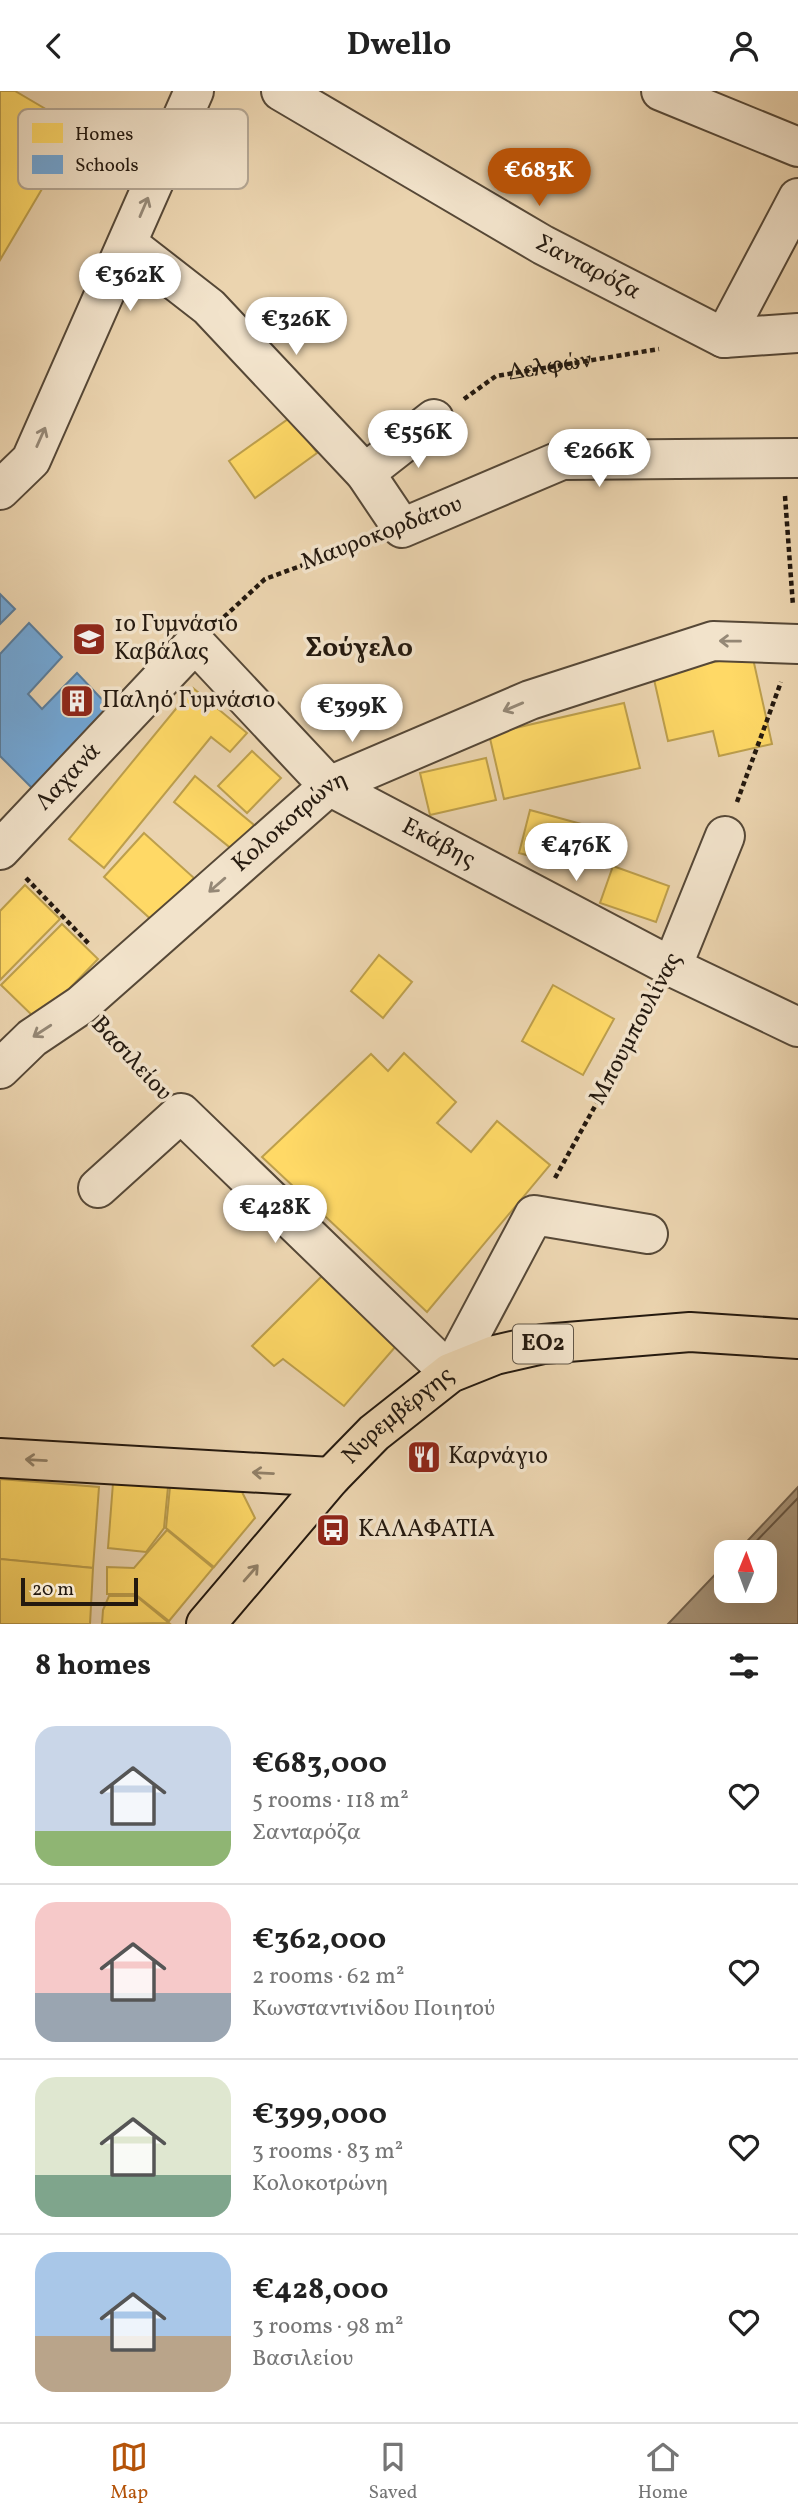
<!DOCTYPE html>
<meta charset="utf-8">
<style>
:root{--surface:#fff;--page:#f2f2f2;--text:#222;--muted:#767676;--line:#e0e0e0;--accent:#b45309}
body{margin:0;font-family:Vollkorn,serif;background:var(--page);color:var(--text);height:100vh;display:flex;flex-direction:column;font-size:26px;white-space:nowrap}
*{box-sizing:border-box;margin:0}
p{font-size:23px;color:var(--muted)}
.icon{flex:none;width:38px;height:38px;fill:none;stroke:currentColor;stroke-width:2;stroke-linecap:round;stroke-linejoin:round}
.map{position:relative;height:1533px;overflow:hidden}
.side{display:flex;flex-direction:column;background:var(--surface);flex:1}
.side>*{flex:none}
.needle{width:46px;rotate:1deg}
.controls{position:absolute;left:714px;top:1449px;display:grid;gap:14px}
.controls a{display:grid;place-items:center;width:63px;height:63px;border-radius:14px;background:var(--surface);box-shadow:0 7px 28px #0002;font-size:35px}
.scale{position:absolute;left:21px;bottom:18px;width:117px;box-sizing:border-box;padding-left:7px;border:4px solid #24190f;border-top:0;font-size:19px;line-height:24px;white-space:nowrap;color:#24190f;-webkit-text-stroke:5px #f2e3cb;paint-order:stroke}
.price{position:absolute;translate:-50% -60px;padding:0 16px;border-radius:24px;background:#fff;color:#222;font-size:23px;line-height:46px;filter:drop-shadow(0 2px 4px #0008)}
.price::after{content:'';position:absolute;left:50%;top:42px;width:21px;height:16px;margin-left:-10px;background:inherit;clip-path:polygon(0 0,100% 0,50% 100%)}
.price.current{background:var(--accent);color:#fff}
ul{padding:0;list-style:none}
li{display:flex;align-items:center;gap:21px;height:175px;padding:0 35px}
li+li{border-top:2px solid var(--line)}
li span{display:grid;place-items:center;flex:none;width:196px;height:140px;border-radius:21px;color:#555}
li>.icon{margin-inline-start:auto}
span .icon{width:84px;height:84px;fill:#fffc;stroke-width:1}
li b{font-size:30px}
h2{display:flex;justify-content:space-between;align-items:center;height:84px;padding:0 35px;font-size:30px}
header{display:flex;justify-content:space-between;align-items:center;height:91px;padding:0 35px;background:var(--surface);font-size:32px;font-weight:700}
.tabs{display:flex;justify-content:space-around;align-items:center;height:98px;border-top:2px solid var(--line);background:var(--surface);font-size:19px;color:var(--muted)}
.tabs a{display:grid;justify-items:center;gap:4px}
.tabs .current{color:var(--accent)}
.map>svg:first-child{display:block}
.water{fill:#a79479;stroke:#73634f;stroke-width:2}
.homes{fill:#ffd966;stroke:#bd9f4c;stroke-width:2}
.schools{fill:#6fa8dc;stroke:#587d9e;stroke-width:2}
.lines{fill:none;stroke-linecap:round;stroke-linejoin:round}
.shore{stroke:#665644;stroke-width:2}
.minor-casing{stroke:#564837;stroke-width:42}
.major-casing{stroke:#24190f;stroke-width:42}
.path{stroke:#24190f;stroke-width:4.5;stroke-dasharray:5 3.5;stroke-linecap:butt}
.minor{stroke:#f2e3cb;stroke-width:38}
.major{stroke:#ebd4af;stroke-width:38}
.oneway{stroke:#958876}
.oneway2{stroke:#918067}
.labels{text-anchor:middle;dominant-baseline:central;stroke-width:7;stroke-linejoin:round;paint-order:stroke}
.shield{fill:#f2e3cb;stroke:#625647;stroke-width:2}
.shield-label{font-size:23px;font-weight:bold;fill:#24190f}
.street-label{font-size:24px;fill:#24190f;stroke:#f2e3cb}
.poi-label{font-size:24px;fill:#24190f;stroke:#f2e3cb;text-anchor:start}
.quarter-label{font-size:28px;font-weight:bold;fill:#24190f;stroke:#f2e3cb}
.key{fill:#f2e3cb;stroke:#b4a693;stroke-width:2}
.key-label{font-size:19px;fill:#24190f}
</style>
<header><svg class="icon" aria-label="back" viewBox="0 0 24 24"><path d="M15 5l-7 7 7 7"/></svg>Dwello<svg class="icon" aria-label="person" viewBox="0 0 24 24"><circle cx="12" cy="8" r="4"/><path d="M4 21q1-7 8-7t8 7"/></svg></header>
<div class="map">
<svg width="798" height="1533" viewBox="0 0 798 1533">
<rect width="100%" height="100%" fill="#ebd4af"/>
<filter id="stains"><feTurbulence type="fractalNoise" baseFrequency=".00286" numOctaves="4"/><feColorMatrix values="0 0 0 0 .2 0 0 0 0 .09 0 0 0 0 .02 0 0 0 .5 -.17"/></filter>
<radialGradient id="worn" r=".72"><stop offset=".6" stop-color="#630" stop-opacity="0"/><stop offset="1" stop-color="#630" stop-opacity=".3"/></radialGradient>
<path class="water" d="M798 1396V1533H668L726 1472V1500H765V1461H737Z"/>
<g class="homes">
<path d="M0 0H15L78 37 0 169Z"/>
<path d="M291 326 317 362 255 407 229 370Z"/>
<path d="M752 563 772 653 719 665 713 640 668 650 653 584Z"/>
<path d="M193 597 247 642 230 661 211 646 104 777 69 748Z"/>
<path d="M624 612 640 677 504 708 489 643Z"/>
<path d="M252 660 281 687 247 722 218 695Z"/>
<path d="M486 667 496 709 430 724 420 682Z"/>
<path d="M195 685 254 734 233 759 174 711Z"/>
<path d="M530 719 585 734 574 777 519 762Z"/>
<path d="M144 742 194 787 154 831 104 786Z"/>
<path d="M613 775 669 795 656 831 600 812Z"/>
<path d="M25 794 60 828 0 889V820Z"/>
<path d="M62 833 98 868 38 930 1 894Z"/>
<path d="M379 864 412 891 383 927 351 900Z"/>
<path d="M553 894 614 928 583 984 522 950Z"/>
<path d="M404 962 456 1011 437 1032 471 1061 497 1030 550 1074 427 1221 262 1066 371 963 388 980Z"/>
<path d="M324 1183 396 1255 344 1315 283 1268 274 1275 252 1255Z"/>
<path d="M0 1388 99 1396 93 1477 0 1468Z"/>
<path d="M113 1392 168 1396 164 1437 146 1461 108 1457Z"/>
<path d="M170 1396 242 1401 255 1427 214 1476 166 1437Z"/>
<path d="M167 1439 213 1477 169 1530 135 1503H107V1476L134 1477Z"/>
<path d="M0 1468 93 1477 90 1533H0Z"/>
<path d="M109 1505H136L169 1532 102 1533 103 1519Z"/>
</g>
<g class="schools">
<path d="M0 503 15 518 0 533Z"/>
<path d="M29 532 62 566 28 603 42 618 77 582 113 620 36 701 0 665V563Z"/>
</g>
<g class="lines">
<path class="shore" d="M746 1461 798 1407"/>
<g class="minor-casing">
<g id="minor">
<path id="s2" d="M281 0 543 154 724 247 798 242"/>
<path d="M661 0 798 56"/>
<path d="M128 153 209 216 365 382 402 437 562 369 798 367"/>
<path d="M724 247 798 107"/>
<path d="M365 382 434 328"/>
<path d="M0 399 31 369 194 0"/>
<path id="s3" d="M0 759 195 552 329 695 672 876 798 936"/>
<path d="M672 876 725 745"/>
<path id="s4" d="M0 978 32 947 81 914 329 695 530 609 713 550 798 553"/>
<path d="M98 1097 181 1022 450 1282 534 1124 648 1143"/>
</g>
</g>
<g class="major-casing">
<g id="major">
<path d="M0 1367 331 1386"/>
<path id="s5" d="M206 1533 331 1386 374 1342 450 1282 495 1264 543 1253 690 1241 798 1248"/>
</g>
</g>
<g class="path">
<path id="s1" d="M464 308 496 285 659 258"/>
<path d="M785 405 793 515"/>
<path d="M224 526 265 488 366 451"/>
<path d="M737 711 781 591"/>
<path d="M26 787 90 854"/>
<path d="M108 943 154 993"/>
<path d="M555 1087 653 911"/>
</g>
<use href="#minor" class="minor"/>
<use href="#major" class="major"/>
</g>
<defs><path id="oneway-shaft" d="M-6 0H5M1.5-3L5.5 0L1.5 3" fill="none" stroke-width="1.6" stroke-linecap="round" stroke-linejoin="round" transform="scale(1.75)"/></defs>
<g class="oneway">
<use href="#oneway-shaft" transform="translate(144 116) rotate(-67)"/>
<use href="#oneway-shaft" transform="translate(41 346) rotate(-66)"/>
<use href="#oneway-shaft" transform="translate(730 550) rotate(-179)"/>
<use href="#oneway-shaft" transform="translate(513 616) rotate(157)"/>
<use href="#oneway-shaft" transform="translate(217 794) rotate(139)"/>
<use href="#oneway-shaft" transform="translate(42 940) rotate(147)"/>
</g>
<g class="oneway2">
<use href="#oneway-shaft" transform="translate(36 1369) rotate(-177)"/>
<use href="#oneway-shaft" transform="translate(263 1382) rotate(-177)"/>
<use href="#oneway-shaft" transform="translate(251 1482) rotate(-49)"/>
</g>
<defs>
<g id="school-square" transform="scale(1.75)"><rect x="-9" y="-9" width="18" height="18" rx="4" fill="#8f2418" stroke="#f2e3cb"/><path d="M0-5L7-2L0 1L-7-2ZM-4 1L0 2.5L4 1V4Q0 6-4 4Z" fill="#fff"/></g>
<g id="building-square" transform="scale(1.75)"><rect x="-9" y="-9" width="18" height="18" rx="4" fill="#8f2418" stroke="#f2e3cb"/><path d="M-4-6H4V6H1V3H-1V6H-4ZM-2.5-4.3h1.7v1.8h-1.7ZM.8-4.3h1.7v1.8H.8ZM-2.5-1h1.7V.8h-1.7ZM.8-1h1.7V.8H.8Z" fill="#fff"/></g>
<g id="restaurant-square" transform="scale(1.75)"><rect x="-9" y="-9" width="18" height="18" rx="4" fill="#8f2418" stroke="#f2e3cb"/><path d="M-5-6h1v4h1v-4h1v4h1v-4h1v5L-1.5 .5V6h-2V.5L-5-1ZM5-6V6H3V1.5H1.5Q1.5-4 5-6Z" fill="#fff"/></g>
<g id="bus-square" transform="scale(1.75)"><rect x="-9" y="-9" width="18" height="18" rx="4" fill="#8f2418" stroke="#f2e3cb"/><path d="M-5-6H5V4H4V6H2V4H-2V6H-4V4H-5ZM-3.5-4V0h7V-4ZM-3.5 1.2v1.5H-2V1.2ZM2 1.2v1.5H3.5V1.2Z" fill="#fff"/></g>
</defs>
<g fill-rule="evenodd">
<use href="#school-square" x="89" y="548"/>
<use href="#building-square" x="77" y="610"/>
<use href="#restaurant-square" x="424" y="1366"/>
<use href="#bus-square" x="333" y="1439"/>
</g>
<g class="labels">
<rect class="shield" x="513" y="1233.5" width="60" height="39" rx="5"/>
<g class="shield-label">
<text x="543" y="1253">ΕΟ2</text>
</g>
<g class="street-label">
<text stroke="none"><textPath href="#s2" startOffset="354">Σανταρόζα</textPath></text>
<text stroke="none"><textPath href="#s1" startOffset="94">Δελφών</textPath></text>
<text transform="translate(382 443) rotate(-21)">Μαυροκορδάτου</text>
<text stroke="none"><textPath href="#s3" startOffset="100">Λαχανά</textPath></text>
<text stroke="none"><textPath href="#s4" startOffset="382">Κολοκοτρώνη</textPath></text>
<text stroke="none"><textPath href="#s3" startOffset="604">Εκάβης</textPath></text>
<text transform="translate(636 938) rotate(-62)">Μπουμπουλίνας</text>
<text transform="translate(131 968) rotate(47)">Βασιλείου</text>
<text stroke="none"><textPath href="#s5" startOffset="284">Νυρεμβέργης</textPath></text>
</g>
<g class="poi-label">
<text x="114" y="534">1ο Γυμνάσιο<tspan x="114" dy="28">Καβάλας</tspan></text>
<text x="102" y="610">Παληό Γυμνάσιο</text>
<text x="448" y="1366">Καρνάγιο</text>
<text x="358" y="1439">ΚΑΛΑΦΑΤΙΑ</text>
</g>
<g class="quarter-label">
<text x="359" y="557">Σούγελο</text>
</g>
</g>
<rect x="18" y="18" width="230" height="80" rx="10" class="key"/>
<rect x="32" y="32" width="31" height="20" fill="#ffd966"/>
<rect x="32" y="64" width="31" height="19" fill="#6fa8dc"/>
<g class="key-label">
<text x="75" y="49">Homes</text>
<text x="75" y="80">Schools</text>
</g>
<rect width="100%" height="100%" filter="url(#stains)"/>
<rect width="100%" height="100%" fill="url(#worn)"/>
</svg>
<div class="controls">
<a><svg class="needle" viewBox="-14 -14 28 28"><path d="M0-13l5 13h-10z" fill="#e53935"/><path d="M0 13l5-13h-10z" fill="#767676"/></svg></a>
</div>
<div class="scale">20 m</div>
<b class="price current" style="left:539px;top:117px">€683K</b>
<b class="price" style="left:130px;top:222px">€362K</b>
<b class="price" style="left:296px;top:266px">€326K</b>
<b class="price" style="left:418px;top:379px">€556K</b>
<b class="price" style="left:599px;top:398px">€266K</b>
<b class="price" style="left:352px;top:653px">€399K</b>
<b class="price" style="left:576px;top:792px">€476K</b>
<b class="price" style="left:275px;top:1154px">€428K</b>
</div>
<section class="side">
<h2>8 homes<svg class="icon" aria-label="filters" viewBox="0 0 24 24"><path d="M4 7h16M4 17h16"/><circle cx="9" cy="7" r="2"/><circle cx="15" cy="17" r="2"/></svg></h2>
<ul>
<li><span style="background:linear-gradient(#c9d6e8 75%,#8fb573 0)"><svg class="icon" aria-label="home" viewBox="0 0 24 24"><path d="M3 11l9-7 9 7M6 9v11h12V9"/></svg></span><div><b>€683,000</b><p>5 rooms · 118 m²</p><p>Σανταρόζα</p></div><svg class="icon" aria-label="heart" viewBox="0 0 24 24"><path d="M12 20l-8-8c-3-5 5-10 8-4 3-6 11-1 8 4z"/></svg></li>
<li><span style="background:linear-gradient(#f6c9c9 65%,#9aa5b1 0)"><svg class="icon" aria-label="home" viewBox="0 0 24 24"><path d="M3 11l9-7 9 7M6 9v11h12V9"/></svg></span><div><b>€362,000</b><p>2 rooms · 62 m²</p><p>Κωνσταντινίδου Ποιητού</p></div><svg class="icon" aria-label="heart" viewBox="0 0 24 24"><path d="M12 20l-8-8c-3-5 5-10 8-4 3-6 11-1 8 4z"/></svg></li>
<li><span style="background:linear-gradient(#dfe7d0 70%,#7fa58c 0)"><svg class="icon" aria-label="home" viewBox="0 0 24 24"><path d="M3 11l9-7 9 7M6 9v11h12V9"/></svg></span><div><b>€399,000</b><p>3 rooms · 83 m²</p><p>Κολοκοτρώνη</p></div><svg class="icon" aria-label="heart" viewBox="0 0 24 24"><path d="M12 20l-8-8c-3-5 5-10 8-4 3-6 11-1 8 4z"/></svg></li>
<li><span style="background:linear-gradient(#a9c7e8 60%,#b9a48a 0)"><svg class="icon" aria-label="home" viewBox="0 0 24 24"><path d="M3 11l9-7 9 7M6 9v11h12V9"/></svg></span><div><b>€428,000</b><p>3 rooms · 98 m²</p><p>Βασιλείου</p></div><svg class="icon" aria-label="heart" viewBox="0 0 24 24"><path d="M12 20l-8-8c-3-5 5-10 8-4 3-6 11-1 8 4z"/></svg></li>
</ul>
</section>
<nav class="tabs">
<a class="current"><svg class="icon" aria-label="map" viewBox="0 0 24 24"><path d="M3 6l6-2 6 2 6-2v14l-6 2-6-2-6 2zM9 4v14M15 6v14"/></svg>Map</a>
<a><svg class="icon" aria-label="saved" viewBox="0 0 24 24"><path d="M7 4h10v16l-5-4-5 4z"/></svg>Saved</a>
<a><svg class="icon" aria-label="home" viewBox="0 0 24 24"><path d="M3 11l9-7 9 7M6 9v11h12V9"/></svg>Home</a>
</nav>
